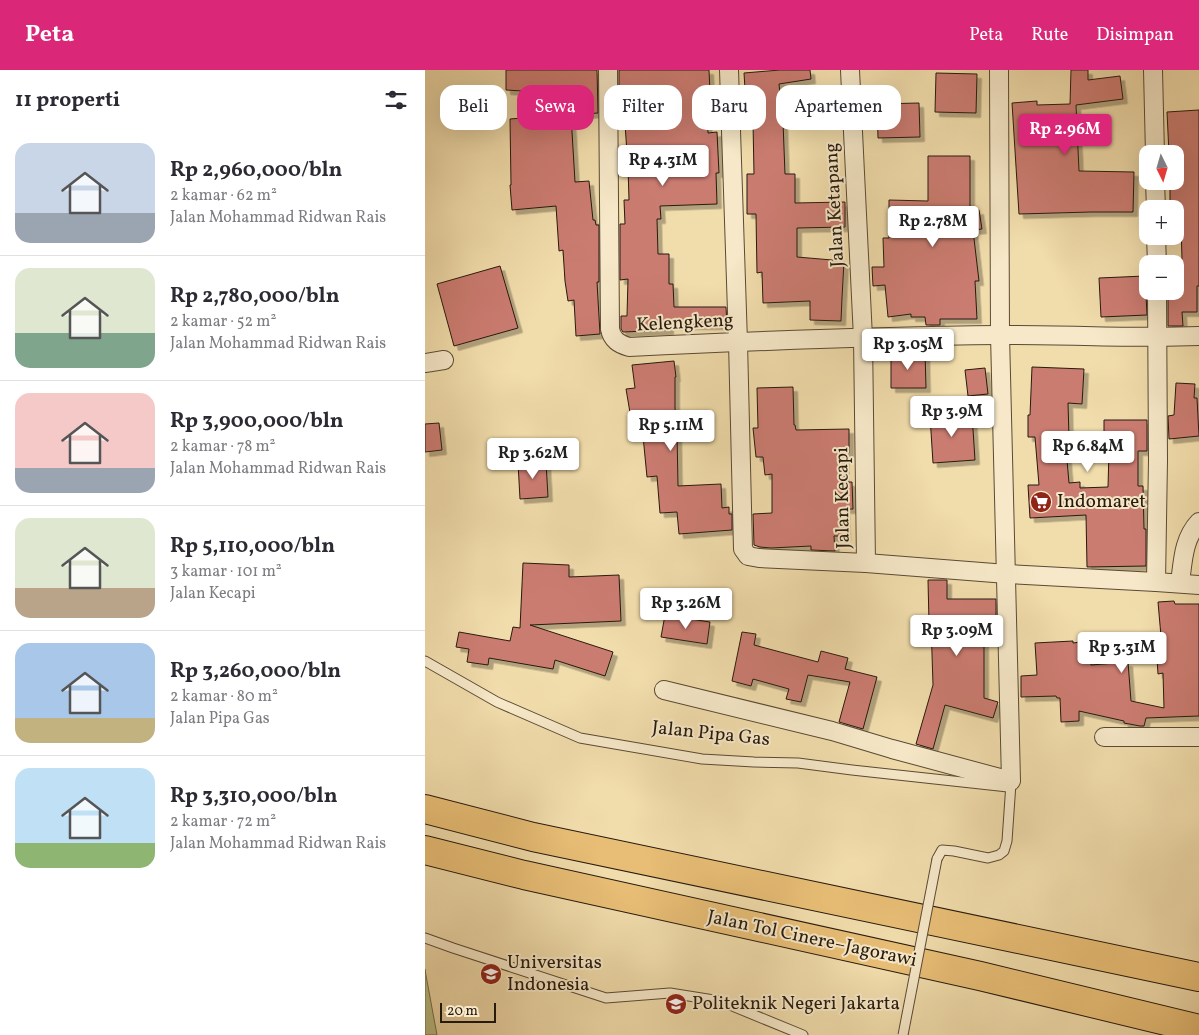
<!DOCTYPE html>
<html lang="id">
<meta charset="utf-8">
<style>
:root{--surface:#fff;--page:#f2f2f3;--text:#2b2b33;--muted:#7c7c81;--line:#e1e1e2;--accent:#db2777}
body{margin:0;font-family:Vollkorn,serif;background:var(--page);color:var(--text);height:100vh;display:flex;flex-direction:column;font-size:19px;white-space:nowrap}
*{box-sizing:border-box;margin:0}
p{font-size:16px;color:var(--muted)}
.icon{flex:none;width:28px;height:28px;fill:none;stroke:currentColor;stroke-width:2;stroke-linecap:round;stroke-linejoin:round}
.map{position:relative;flex:1;overflow:hidden}
.panel{display:flex;flex-direction:column;background:var(--surface);width:425px}
.panel>*{flex:none}
.guide{position:absolute;left:15px;top:15px;width:475px;height:45px;display:flex;gap:10px}
.needle{width:32px;rotate:175deg}
.tools{position:absolute;left:714px;top:75px;display:grid;gap:10px}
.tools a{display:grid;place-items:center;width:45px;height:45px;border-radius:10px;background:var(--surface);box-shadow:0 5px 20px #0002;font-size:25px}
.scale{position:absolute;left:15px;bottom:12px;width:56px;box-sizing:border-box;padding-left:5px;border:2px solid #271a0e;border-top:0;font-size:14px;line-height:18px;white-space:nowrap;color:#271a0e;-webkit-text-stroke:4px #f6e8c8;paint-order:stroke}
.price{position:absolute;translate:-50% -42px;padding:0 11px;border-radius:5px;background:#fff;color:#222;font-size:16px;line-height:32px;filter:drop-shadow(0 1px 2px #0008)}
.price::after{content:'';position:absolute;left:50%;top:30px;width:15px;height:11px;margin-left:-8px;background:inherit;clip-path:polygon(0 0,100% 0,50% 100%)}
.price.on{background:var(--accent);color:#fff}
ul{padding:0;list-style:none}
li{display:flex;align-items:center;gap:15px;height:125px;padding:0 15px}
li+li{border-top:1px solid var(--line)}
li span{display:grid;place-items:center;flex:none;width:140px;height:100px;border-radius:15px;color:#555}
li>.icon{margin-inline-start:auto}
span .icon{width:60px;height:60px;fill:#fffc;stroke-width:1}
li b{font-size:21px}
h2{display:flex;justify-content:space-between;align-items:center;height:60px;padding:0 15px;font-size:21px}
.chip{padding:0 18px;border-radius:15px;background:var(--surface);box-shadow:0 5px 20px #0002;font-size:18px;line-height:45px}
.chip.on{background:var(--accent);color:#fff}
header{display:flex;align-items:center;gap:30px;box-sizing:border-box;height:70px;padding:0 25px;background:var(--accent);color:#fff}
header strong{font-size:24px}
nav{display:flex;gap:28px;margin-inline-start:auto;font-size:18px}
main{display:flex;flex:1;min-height:0}
.map>svg:first-child{display:block}
.green{fill:#bcc087;stroke:#726d4a}
.building{fill:#cb7c71;stroke:#271a0e;filter:url(#shadow)}
.lines{fill:none;stroke-linecap:round;stroke-linejoin:round}
.lane-casing{stroke:#5a4a35;stroke-width:11}
.street-casing{stroke:#5a4a35;stroke-width:20}
.highway-casing{stroke:#271a0e;stroke-width:30}
.lane{stroke:#f6e8c8;stroke-width:9}
.street{stroke:#f6e8c8;stroke-width:18}
.highway{stroke:#e8be76;stroke-width:28}
.lane-bridge-casing{stroke:#5a4a35;stroke-width:11;stroke-linecap:butt}
.lane-bridge{stroke:#f6e8c8;stroke-width:9}
.labels{text-anchor:middle;dominant-baseline:central;stroke-width:4;stroke-linejoin:round;paint-order:stroke}
.street-label{font-size:19px;fill:#271a0e;stroke:#f6e8c8}
.poi-label{font-size:19px;fill:#271a0e;stroke:#f6e8c8;text-anchor:start}
</style>
<header>
<strong>Peta</strong>
<nav><a>Peta</a><a>Rute</a><a>Disimpan</a></nav>
</header>
<main>
<section class="panel">
<h2>11 properti<svg class="icon" aria-label="filters" viewBox="0 0 24 24"><path d="M4 7h16M4 17h16"/><circle cx="9" cy="7" r="2"/><circle cx="15" cy="17" r="2"/></svg></h2>
<ul>
<li><span style="background:linear-gradient(#c9d6e8 70%,#9aa5b1 0)"><svg class="icon" aria-label="home" viewBox="0 0 24 24"><path d="M3 11l9-7 9 7M6 9v11h12V9"/></svg></span><div><b>Rp 2,960,000/bln</b><p>2 kamar · 62 m²</p><p>Jalan Mohammad Ridwan Rais</p></div></li>
<li><span style="background:linear-gradient(#dfe7d0 65%,#7fa58c 0)"><svg class="icon" aria-label="home" viewBox="0 0 24 24"><path d="M3 11l9-7 9 7M6 9v11h12V9"/></svg></span><div><b>Rp 2,780,000/bln</b><p>2 kamar · 52 m²</p><p>Jalan Mohammad Ridwan Rais</p></div></li>
<li><span style="background:linear-gradient(#f6c9c9 75%,#9aa5b1 0)"><svg class="icon" aria-label="home" viewBox="0 0 24 24"><path d="M3 11l9-7 9 7M6 9v11h12V9"/></svg></span><div><b>Rp 3,900,000/bln</b><p>2 kamar · 78 m²</p><p>Jalan Mohammad Ridwan Rais</p></div></li>
<li><span style="background:linear-gradient(#dfe7d0 70%,#b9a48a 0)"><svg class="icon" aria-label="home" viewBox="0 0 24 24"><path d="M3 11l9-7 9 7M6 9v11h12V9"/></svg></span><div><b>Rp 5,110,000/bln</b><p>3 kamar · 101 m²</p><p>Jalan Kecapi</p></div></li>
<li><span style="background:linear-gradient(#a9c7e8 75%,#c2b280 0)"><svg class="icon" aria-label="home" viewBox="0 0 24 24"><path d="M3 11l9-7 9 7M6 9v11h12V9"/></svg></span><div><b>Rp 3,260,000/bln</b><p>2 kamar · 80 m²</p><p>Jalan Pipa Gas</p></div></li>
<li><span style="background:linear-gradient(#bfe0f5 75%,#8fb573 0)"><svg class="icon" aria-label="home" viewBox="0 0 24 24"><path d="M3 11l9-7 9 7M6 9v11h12V9"/></svg></span><div><b>Rp 3,310,000/bln</b><p>2 kamar · 72 m²</p><p>Jalan Mohammad Ridwan Rais</p></div></li>
</ul>
</section>
<div class="map">
<svg width="774" height="965" viewBox="0 0 774 965">
<defs>
<filter id="shadow"><feDropShadow dx="4.5" dy="4.5" stdDeviation="0" flood-color="#0004"/></filter>
</defs>
<rect width="100%" height="100%" fill="#f1dcab"/>
<filter id="stains"><feTurbulence type="fractalNoise" baseFrequency=".004" numOctaves="4"/><feColorMatrix values="0 0 0 0 .2 0 0 0 0 .09 0 0 0 0 .02 0 0 0 .5 -.17"/></filter>
<radialGradient id="worn" r=".72"><stop offset=".6" stop-color="#630" stop-opacity="0"/><stop offset="1" stop-color="#630" stop-opacity=".3"/></radialGradient>
<path class="green" d="M0 899V900L12 965H0Z"/>
<g class="building">
<path d="M81 0H172L173 43 146 45 150 112 164 111 168 150H170L171 155H174V212H172L175 264 151 266 149 230 143 231 140 211 138 180 134 181 131 136 87 140 85 115H86L85 49 97 48 98 21 81 20Z"/>
<path d="M194 0H284L285 22H281L283 63 292 62 294 103H291L292 134 235 136 236 149H232L233 184H244V214H248L249 237H301L302 255H244V260L198 262 196 259V246H202L203 209 195 210V154H200L199 130H204L203 97 199 40 194 41Z"/>
<path d="M355 0H385L386 9 354 14 358 52 360 104H370V133L420 132V157L372 158V187L419 191 417 228 416 251 385 250V231L338 233 337 202 332 203 331 144H322V104H329L328 53 325 19H320L319 3Z"/>
<path d="M646 0H663V10L695 6 698 29 651 35 654 101 709 102 708 142H666L594 144 587 33 612 31V35L645 34Z"/>
<path d="M511 3 552 4 551 43 510 42Z"/>
<path d="M494 33 495 67 453 68 452 34Z"/>
<path d="M774 40V216H772V242H757L758 256H743V226L750 225V189H757L756 155H750V139H745V111H750V84H744L742 42Z"/>
<path d="M503 86H545V141L554 140 557 159 548 160 554 211H550L552 249H515V255H501L500 247H486V244L463 247 460 215 448 216 447 197H459L458 168H464V130L503 131Z"/>
<path d="M75 196 93 258 29 276 12 214Z"/>
<path d="M720 206 722 245 676 247 674 208Z"/>
<path d="M500 282 501 318H466V284Z"/>
<path d="M249 291 251 307H250V338L252 362 253 416 296 414 297 438 304 437V444H307V460L254 464 252 442 235 443 232 406 222 407 218 366H209L201 319 210 318 207 295Z"/>
<path d="M607 297 659 299 657 334 643 333 644 367H640L644 413 655 412V418L683 417 684 381H679V350H722V381H713V416H718L719 459H721V496L662 497 661 445 605 448 603 415H614L610 367H603V345H605Z"/>
<path d="M560 298 563 324 543 326 540 300Z"/>
<path d="M751 313 770 314 769 328H772L774 366 744 369 743 346 749 345Z"/>
<path d="M368 317 369 355H370L371 360 424 359V383H420L419 412H427L428 439H420L421 466H409L410 481 386 480V476L346 478 335 477 329 475 328 444 347 443V404L340 405 338 387H331L328 358H333L332 318Z"/>
<path d="M547 344 550 390 508 393 505 346Z"/>
<path d="M14 353 17 380 0 382V354Z"/>
<path d="M121 392 123 427 95 429 93 393Z"/>
<path d="M98 493 144 495V507L194 505 196 551 105 555 188 582 180 606 130 590 128 599 64 588 63 595 42 592 44 579 31 577 34 562 85 571 88 557 95 558Z"/>
<path d="M503 510H522V529H571V568H559V628L573 632 568 648 520 635 508 679 491 674 508 615 506 553H504Z"/>
<path d="M749 531 750 534H774V646L721 648 719 656H715L699 653V651L654 641V651L636 652 635 628H632L631 626 596 627V606L612 605 610 573 648 571V573L662 571 666 595 703 592 706 631 739 638 738 603 733 604 732 589H738L733 532Z"/>
<path d="M240 545 285 552 282 574 236 567Z"/>
<path d="M317 562 331 564 329 575 393 592 396 581 423 588 420 599 452 607 438 659 414 652 425 612 383 605 376 632 361 629 364 619 328 609 326 616 307 611Z"/>
</g>
<g class="lines">
<g class="lane-casing">
<g id="lane">
<path d="M0 591 72 632 155 668 277 689 329 692 373 693 427 700 583 717"/>
<path d="M512 789 517 780 529 781 563 788 574 785 579 781 582 771 586 713"/>
<path d="M0 868 28 878 181 928 245 923 295 931 378 965"/>
</g>
</g>
<g class="street-casing">
<g id="street">
<path d="M183 0 185 259C187 270 194 274 204 277 327 271 450 266 574 265 641 264 707 269 774 266"/>
<path d="M304 0 313 272 318 479 323 486 334 488 441 493 438 268 425 0"/>
<path d="M728 0 730 84"/>
<path d="M730 111 731 139"/>
<path d="M731 166 732 194"/>
<path d="M0 293 19 290"/>
<path d="M441 493 582 504 731 512 774 515"/>
<path d="M731 512 733 390 732 221"/>
<path d="M755 513C758 491 758 469 774 452"/>
<path d="M239 620 407 661 467 679 586 711 575 265 574 0"/>
<path d="M679 667H774"/>
</g>
</g>
<g class="highway-casing">
<g id="highway">
<path d="M0 739 108 767 774 907"/>
<path d="M0 780 99 805 555 906 774 959"/>
</g>
</g>
<use href="#lane" class="lane"/>
<use href="#street" class="street"/>
<use href="#highway" class="highway"/>
<g class="lane-bridge-casing">
<path id="lane-bridge" d="M478 965 512 789"/>
</g>
<use href="#lane-bridge" class="lane-bridge"/>
</g>
<defs>
<g id="supermarket-disc" transform="scale(1.125)"><circle r="9.5" fill="#8f2418" stroke="#f6e8c8"/><path d="M-6-5.5h2.5l.6 2H6L4.5 2H-2.5L-4.4-4H-6ZM-1.5 3.2a1.3 1.3 0 1 0 .1 0ZM3 3.2a1.3 1.3 0 1 0 .1 0Z" fill="#fff"/></g>
<g id="university-disc" transform="scale(1.125)"><circle r="9.5" fill="#8f2418" stroke="#f6e8c8"/><path d="M0-5L7-2L0 1L-7-2ZM-4 1L0 2.5L4 1V4Q0 6-4 4Z" fill="#fff"/></g>
</defs>
<g fill-rule="evenodd">
<use href="#supermarket-disc" x="616" y="432"/>
<use href="#university-disc" x="66" y="904"/>
<use href="#university-disc" x="251" y="934"/>
</g>
<g class="labels">
<g class="street-label">
<text transform="translate(410 135) rotate(-93)">Jalan Ketapang</text>
<text transform="translate(260 253) rotate(-3)">Kelengkeng</text>
<text transform="translate(418 428) rotate(-91)">Jalan Kecapi</text>
<text transform="translate(286 664) rotate(6)">Jalan Pipa Gas</text>
<text transform="translate(387 869) rotate(12)">Jalan Tol Cinere–Jagorawi</text>
</g>
<g class="poi-label">
<text x="632" y="432">Indomaret</text>
<text x="82" y="893">Universitas<tspan x="82" dy="22">Indonesia</tspan></text>
<text x="267" y="934">Politeknik Negeri Jakarta</text>
</g>
</g>
<rect width="100%" height="100%" filter="url(#stains)"/>
<rect width="100%" height="100%" fill="url(#worn)"/>
</svg>
<div class="tools">
<a><svg class="needle" viewBox="-14 -14 28 28"><path d="M0-13l5 13h-10z" fill="#e53935"/><path d="M0 13l5-13h-10z" fill="#7c7c81"/></svg></a>
<a>+</a>
<a>−</a>
</div>
<div class="scale">20 m</div>
<b class="price on" style="left:640px;top:86px">Rp 2.96M</b>
<b class="price" style="left:238px;top:117px">Rp 4.31M</b>
<b class="price" style="left:508px;top:178px">Rp 2.78M</b>
<b class="price" style="left:483px;top:301px">Rp 3.05M</b>
<b class="price" style="left:527px;top:368px">Rp 3.9M</b>
<b class="price" style="left:246px;top:382px">Rp 5.11M</b>
<b class="price" style="left:663px;top:403px">Rp 6.84M</b>
<b class="price" style="left:108px;top:410px">Rp 3.62M</b>
<b class="price" style="left:261px;top:560px">Rp 3.26M</b>
<b class="price" style="left:532px;top:587px">Rp 3.09M</b>
<b class="price" style="left:697px;top:604px">Rp 3.31M</b>
<div class="guide">
<a class="chip">Beli</a>
<a class="chip on">Sewa</a>
<a class="chip">Filter</a>
<a class="chip">Baru</a>
<a class="chip">Apartemen</a>
</div>
</div>
</main>
